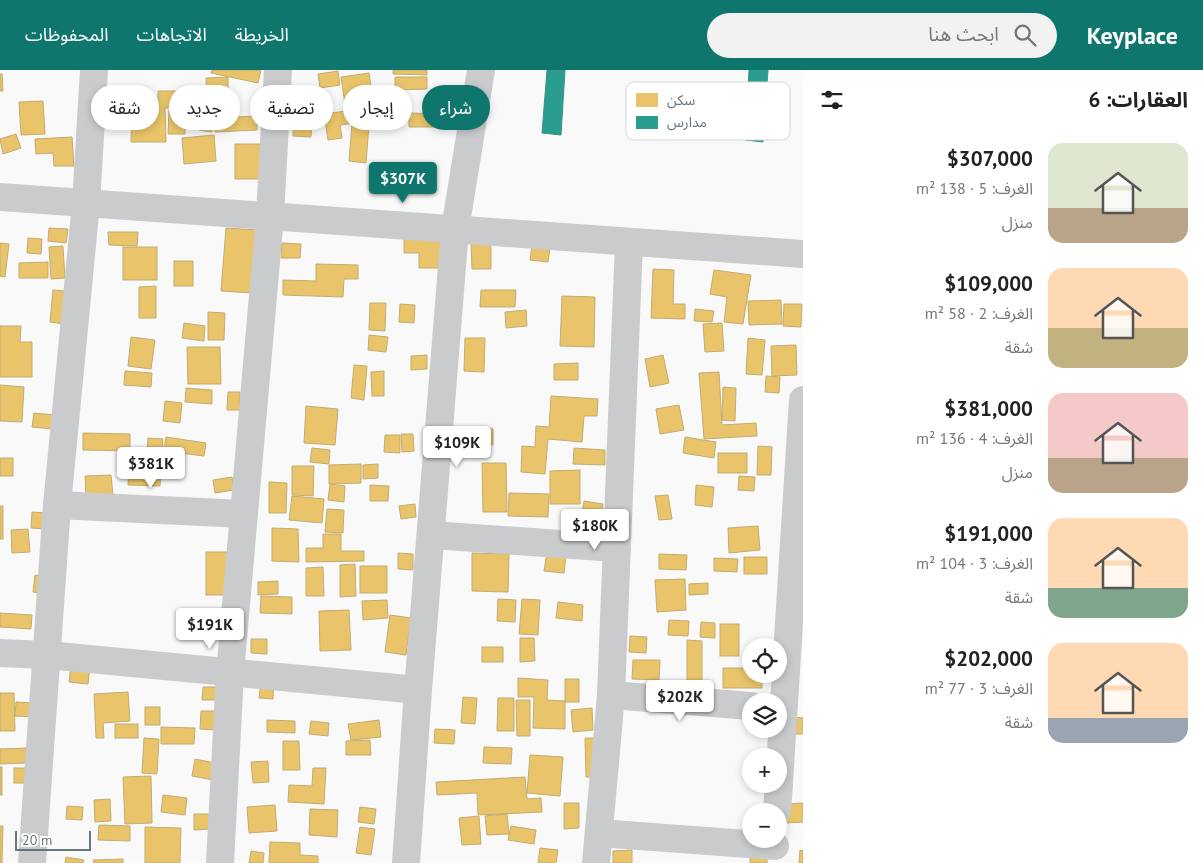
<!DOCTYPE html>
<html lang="ar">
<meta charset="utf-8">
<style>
:root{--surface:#fff;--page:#f2f2f2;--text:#222;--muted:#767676;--accent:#0f766e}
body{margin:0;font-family:"PT Sans","Noto Sans Arabic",sans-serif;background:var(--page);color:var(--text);direction:rtl;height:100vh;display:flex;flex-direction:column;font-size:19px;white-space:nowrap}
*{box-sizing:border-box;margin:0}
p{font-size:16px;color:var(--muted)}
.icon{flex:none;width:28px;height:28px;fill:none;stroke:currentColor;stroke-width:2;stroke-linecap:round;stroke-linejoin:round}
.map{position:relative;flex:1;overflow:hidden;direction:ltr}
.drawer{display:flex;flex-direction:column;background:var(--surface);width:400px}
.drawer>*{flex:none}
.banner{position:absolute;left:15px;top:15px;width:475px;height:45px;direction:rtl;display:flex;gap:10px}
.controls{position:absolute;left:742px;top:568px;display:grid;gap:10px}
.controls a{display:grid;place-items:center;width:45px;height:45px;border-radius:50%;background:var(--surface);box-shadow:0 2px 8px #0003;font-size:25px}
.scale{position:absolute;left:15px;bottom:12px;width:76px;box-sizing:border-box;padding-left:5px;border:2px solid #677580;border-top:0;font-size:14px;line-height:18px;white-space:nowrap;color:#677580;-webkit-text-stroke:4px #fff;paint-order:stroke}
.price{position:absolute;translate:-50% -42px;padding:0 11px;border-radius:5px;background:#fff;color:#222;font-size:16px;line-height:32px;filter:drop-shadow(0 1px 2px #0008)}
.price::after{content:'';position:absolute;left:50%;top:30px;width:15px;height:11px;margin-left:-8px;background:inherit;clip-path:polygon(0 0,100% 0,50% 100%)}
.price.selected{background:var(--accent);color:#fff}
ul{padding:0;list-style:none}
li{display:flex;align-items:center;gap:15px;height:125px;padding:0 15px}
li span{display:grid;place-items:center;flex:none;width:140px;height:100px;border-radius:15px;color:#555}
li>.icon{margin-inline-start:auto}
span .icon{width:60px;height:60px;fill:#fffc;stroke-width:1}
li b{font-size:21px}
h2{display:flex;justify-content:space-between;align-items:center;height:60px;padding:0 15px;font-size:21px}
.chip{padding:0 18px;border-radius:22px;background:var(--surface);box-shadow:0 2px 8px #0003;font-size:18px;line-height:45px}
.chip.selected{background:var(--accent);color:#fff}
header{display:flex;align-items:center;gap:30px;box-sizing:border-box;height:70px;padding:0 25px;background:var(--accent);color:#fff}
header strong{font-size:24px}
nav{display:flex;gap:28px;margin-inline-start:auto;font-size:18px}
.search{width:350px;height:45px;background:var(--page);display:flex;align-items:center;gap:12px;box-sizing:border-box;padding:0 18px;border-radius:28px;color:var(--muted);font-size:19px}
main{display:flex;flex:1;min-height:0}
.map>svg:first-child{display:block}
.homes{fill:#e9c46a;stroke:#c2ac71}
.schools{fill:#2a9d8f;stroke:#3c918a}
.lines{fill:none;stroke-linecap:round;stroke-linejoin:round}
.minor{stroke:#cacbcc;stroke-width:28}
.tertiary{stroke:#cacbcc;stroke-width:28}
.key{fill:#fff;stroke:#d1d6d9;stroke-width:1}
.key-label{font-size:14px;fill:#677580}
</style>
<header>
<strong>Keyplace</strong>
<div class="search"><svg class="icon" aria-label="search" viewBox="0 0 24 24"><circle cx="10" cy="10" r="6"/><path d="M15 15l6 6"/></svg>ابحث هنا</div>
<nav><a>الخريطة</a><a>الاتجاهات</a><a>المحفوظات</a></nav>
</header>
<main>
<section class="drawer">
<h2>العقارات: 6<svg class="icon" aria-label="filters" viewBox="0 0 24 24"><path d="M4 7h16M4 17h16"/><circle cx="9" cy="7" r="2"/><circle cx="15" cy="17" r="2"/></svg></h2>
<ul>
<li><span style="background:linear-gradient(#dfe7d0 65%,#b9a48a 0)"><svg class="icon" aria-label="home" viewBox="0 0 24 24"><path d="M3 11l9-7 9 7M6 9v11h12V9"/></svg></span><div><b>$307,000</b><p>الغرف: 5 · 138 m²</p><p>منزل</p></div></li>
<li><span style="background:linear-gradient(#ffd9b3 60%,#c2b280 0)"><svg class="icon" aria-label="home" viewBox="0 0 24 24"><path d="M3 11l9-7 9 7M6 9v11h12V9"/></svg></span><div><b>$109,000</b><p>الغرف: 2 · 58 m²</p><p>شقة</p></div></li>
<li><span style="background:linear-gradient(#f6c9c9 65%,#b9a48a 0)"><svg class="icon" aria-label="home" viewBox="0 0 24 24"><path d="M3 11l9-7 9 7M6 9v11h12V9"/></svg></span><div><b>$381,000</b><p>الغرف: 4 · 136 m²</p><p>منزل</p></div></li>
<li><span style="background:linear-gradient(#ffd9b3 70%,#7fa58c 0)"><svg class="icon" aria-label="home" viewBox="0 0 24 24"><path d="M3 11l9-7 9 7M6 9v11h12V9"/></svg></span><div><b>$191,000</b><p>الغرف: 3 · 104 m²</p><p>شقة</p></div></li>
<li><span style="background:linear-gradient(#ffd9b3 75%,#9aa5b1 0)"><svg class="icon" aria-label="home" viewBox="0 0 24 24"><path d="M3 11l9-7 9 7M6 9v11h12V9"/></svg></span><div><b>$202,000</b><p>الغرف: 3 · 77 m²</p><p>شقة</p></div></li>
</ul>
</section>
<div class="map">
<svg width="803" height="793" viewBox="0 0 803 793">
<rect width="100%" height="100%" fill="#f9f9f9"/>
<g class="homes">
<path d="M212 0H261L258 13 211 3Z"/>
<path d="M393 0H427V5L393 4Z"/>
<path d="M338 1 340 15 320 18 318 4Z"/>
<path d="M369 3 376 50 340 55 342 68 328 70 324 44 346 41 341 7Z"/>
<path d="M0 4H2L3 21H0Z"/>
<path d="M228 7V23L207 24 206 8Z"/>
<path d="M395 7H427V19L395 20Z"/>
<path d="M113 21 149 22V38L131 37V54L112 53Z"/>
<path d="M158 21H186V38H165L166 72H131L132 39H158Z"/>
<path d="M190 26 210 29 208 44 188 41Z"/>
<path d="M231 30V43L215 44V31Z"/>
<path d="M43 31 45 64 21 65 19 32Z"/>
<path d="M169 40 185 41V64H168Z"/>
<path d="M409 43 441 44V57H409Z"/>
<path d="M200 44 213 45 212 62 199 60Z"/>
<path d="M257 46V60L215 62V48Z"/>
<path d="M294 49H312L311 67 293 66Z"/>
<path d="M352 54 369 55 366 93 349 91Z"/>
<path d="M16 64 21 78 3 84 0 69Z"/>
<path d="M214 65 216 91 184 94 182 68Z"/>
<path d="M72 67 74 96H54L53 83 36 84 35 69Z"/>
<rect x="235" y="74" width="31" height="35"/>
<path d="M393 93H422L423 107 393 108Z"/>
<path d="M49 158 68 159 66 173 48 171Z"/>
<path d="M226 158 258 160 252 223 221 221Z"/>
<path d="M108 162H138L137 176 109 175Z"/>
<path d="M404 165H441V198H419V183H404Z"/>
<path d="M28 168 42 169 41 184 27 183Z"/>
<path d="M471 172H491V199H472Z"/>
<path d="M0 173 9 174 5 207 0 206Z"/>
<path d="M282 173 301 174 300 188H281Z"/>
<path d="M532 175 550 178 548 192 530 190Z"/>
<path d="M63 176 65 208 51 209 49 177Z"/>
<rect x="123" y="177" width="34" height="33"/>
<rect x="174" y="191" width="19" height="25"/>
<path d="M48 192V208H19V193Z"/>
<path d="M316 194 358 195V209H344L343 227 283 225V210L316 211Z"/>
<path d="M653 199 674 200 673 234H685V249L651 248Z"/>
<path d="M714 200 751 205 743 254 724 252 727 227 710 224Z"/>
<path d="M156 216V248H139V217Z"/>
<path d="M53 220 67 221 64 254 50 252Z"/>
<path d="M481 220H516L515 237H480Z"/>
<path d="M562 226 595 227 594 277 560 276Z"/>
<path d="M781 230 782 254 749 255 748 231Z"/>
<path d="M370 233H386L385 261 369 260Z"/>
<path d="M400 234 415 235 414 253 399 252Z"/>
<path d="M784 234H802L801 257 783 256Z"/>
<path d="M695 239 714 241 712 252 694 251Z"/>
<path d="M526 240 527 256 506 258 505 242Z"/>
<path d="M208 242 225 243 224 270H208Z"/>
<path d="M184 253 205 256 204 271 182 268Z"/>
<path d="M722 253 724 281 705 282 703 254Z"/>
<path d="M0 256H21L20 272H32V307H0Z"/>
<path d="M369 265 388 267 386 282 368 280Z"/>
<path d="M131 267 155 270 151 299 128 296Z"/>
<path d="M465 268H485L484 302 464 301Z"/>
<path d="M748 268 765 270 762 305 746 304Z"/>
<path d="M796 275 797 305 772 306 771 276Z"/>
<path d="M187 277H220L221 314H188Z"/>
<path d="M427 285V299L411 300V286Z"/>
<path d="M663 285 669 313 650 317 645 289Z"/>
<path d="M578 293V310H554V294Z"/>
<path d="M354 295 367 296 364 330 351 328Z"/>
<path d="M125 301 152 303 151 317 124 315Z"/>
<path d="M384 301V326H372L371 302Z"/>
<path d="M719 302 722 355 756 353 757 366 704 369 699 303Z"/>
<path d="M766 306 780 307 779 323 765 322Z"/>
<path d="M0 315 24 317 22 352 0 351Z"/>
<path d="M723 317 736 318 735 351 722 350Z"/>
<path d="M186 318 212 320V334L185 332Z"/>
<path d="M228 322H240V340H227Z"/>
<path d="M551 326 598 329 597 346H584L582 372 548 369 545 404 521 402 522 376 535 377 536 356 549 357Z"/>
<path d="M165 331 182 333 180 353 163 351Z"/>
<path d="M679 335 684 360 660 364 656 339Z"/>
<path d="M306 336 338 339 335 375 304 373Z"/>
<path d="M34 343 55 345 53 359 32 357Z"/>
<path d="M478 358 493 359V375L478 374Z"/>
<path d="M83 363 130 364V381L83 380Z"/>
<path d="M401 364H413L414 381 402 382Z"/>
<path d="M385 365H400V383L384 382Z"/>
<path d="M166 367 206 373 204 386 164 381Z"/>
<path d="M685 367 716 372 714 388 683 383Z"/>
<path d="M148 368 163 369 160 416 128 415 129 398 146 399Z"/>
<path d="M758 376 772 377 771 405H757Z"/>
<path d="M312 378 330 380 329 394 310 392Z"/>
<path d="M574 378 605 380V395L573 394Z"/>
<rect x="718" y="383" width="29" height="20"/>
<rect x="0" y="388" width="13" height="18"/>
<path d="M482 393H506L507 442H483Z"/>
<path d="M361 394V413L329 414V395Z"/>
<path d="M378 394V408L363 409V395Z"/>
<path d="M292 396H314L313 426 292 425Z"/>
<path d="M580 400V434H550V401Z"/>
<path d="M111 405 113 425 86 426 85 406Z"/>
<path d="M739 406 755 407 754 421 738 420Z"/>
<path d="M232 407 234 420 215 423 213 410Z"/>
<path d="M269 412 287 413 286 443H269Z"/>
<path d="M330 414 345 416 344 432 328 430Z"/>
<path d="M370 415 389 416 388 431H370Z"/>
<path d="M696 415 714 417 712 437 695 435Z"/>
<path d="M509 423 549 424 548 447 508 446Z"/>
<path d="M668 425 672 449 659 450 655 426Z"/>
<path d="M292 426 324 429 322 453 289 450Z"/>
<path d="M584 431 603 434 599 453 581 450Z"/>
<path d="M415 434 416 447 401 449 399 436Z"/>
<rect x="0" y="436" width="3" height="33"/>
<path d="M327 439 344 440 343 463 325 462Z"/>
<path d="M32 442 46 443 45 459 31 458Z"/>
<path d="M758 456 760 480 729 483 728 458Z"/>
<path d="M272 458 298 459 299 492 272 491Z"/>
<path d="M28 459 30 482 12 483 11 460Z"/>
<path d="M323 464H341V481H364V491L306 492V478H323Z"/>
<rect x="206" y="482" width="24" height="43"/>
<path d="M547 482 566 485 564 503 544 501Z"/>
<path d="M398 483 413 484V500L398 499Z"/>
<path d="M472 483 509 484 508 522 472 521Z"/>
<path d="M659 484 687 485 686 500 659 499Z"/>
<rect x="744" y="487" width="23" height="17"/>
<path d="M714 488 738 489 737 502 714 501Z"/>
<path d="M355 494 356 526 340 527V495Z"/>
<rect x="360" y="496" width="27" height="27"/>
<path d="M323 497 324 526H306V498Z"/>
<path d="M35 505 55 509 52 525 33 522Z"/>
<path d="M685 509 686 540 657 542 655 510Z"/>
<path d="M278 511V524L258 525V512Z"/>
<path d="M708 513V524L689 525V514Z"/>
<path d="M261 526 292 527V544L260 543Z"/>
<path d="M498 529 516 530 515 552 497 551Z"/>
<path d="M522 529 540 530 538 565 519 564Z"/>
<path d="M387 530 388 548 363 550 362 531Z"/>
<path d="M558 532 583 535 582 551 556 548Z"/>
<path d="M349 540 351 580 320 581 319 541Z"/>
<path d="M0 543 32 545 31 559 0 557Z"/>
<path d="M390 545 411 548 406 585 385 582Z"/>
<path d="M669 550 689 551 688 566 668 565Z"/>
<path d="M701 552 715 553V568L700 567Z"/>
<rect x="720" y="554" width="19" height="32"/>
<path d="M630 566 647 567 646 583 629 582Z"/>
<path d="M520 568H534L535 591 520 592Z"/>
<path d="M251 569H267V584L251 583Z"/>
<path d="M687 570 702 571V616H687Z"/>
<rect x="482" y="577" width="21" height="15"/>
<path d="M72 586 91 588 88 614 69 612Z"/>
<path d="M633 590H660L659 610 632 609Z"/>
<path d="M723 598H751V604H762V618H723Z"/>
<path d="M518 608 548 610 547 630 565 631V659L533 658 534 627H518Z"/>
<rect x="565" y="609" width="14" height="23"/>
<path d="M261 610 274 611 273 629 259 628Z"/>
<path d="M203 617H221L220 630H202Z"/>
<path d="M128 622 130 651 103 653 104 668H96L94 624Z"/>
<path d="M0 623H14L15 661H0Z"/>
<path d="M463 627 477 628 475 654 461 653Z"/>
<path d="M498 628H514V661H497Z"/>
<path d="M516 630H530V666H517Z"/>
<path d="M16 632 34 633V647L15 646Z"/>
<rect x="145" y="637" width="15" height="18"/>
<path d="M592 638 593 660 573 662 571 640Z"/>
<path d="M201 641H217V660L200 659Z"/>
<path d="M793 647 803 648V664H792Z"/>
<path d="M267 650 295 651V663L267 662Z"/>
<path d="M379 650 381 667 351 670 348 654Z"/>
<path d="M311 651 329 653 328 666 309 664Z"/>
<rect x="115" y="654" width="23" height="14"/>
<path d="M161 657 195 658 194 674H161Z"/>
<path d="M435 659 455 660 454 674 434 673Z"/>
<path d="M144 668 159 669 157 704 142 703Z"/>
<path d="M585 668H603V707H586Z"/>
<path d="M370 670 371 685H346V671Z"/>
<path d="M283 671H299L300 700H283Z"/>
<path d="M484 677 512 678 511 694 483 693Z"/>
<path d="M26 678 27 693 0 694V679Z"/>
<path d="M530 685 563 687 560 726 527 723Z"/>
<path d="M195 689 215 693 213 710 192 706Z"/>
<path d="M268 691 269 712 253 713 251 692Z"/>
<rect x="0" y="697" width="2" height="28"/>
<rect x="14" y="698" width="17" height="15"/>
<path d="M313 698H326L324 734 288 732 289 715 312 716Z"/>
<path d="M151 706 152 753 125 754 123 707Z"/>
<path d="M525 707 527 729 541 728 542 742 478 745 477 723 437 725 436 712Z"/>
<path d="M163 725 187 728 185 745 161 742Z"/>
<path d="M110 729 111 751 95 752 94 730Z"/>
<path d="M564 733H579V758L564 759Z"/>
<path d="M803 733V752L786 753 785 734Z"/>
<path d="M275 735 277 761 249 763 247 737Z"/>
<path d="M67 736 83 737 82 750 66 749Z"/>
<path d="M360 737 376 739 374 754 358 752Z"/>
<path d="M310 739 338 740 337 767 309 765Z"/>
<path d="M194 744H213V759L194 760Z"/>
<path d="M507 744 509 764 487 765 485 746Z"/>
<path d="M479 746 481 774 462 775 459 748Z"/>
<path d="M99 755 130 756V771L98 770Z"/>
<path d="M0 756H3L2 793H0Z"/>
<path d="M511 756 536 760 534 774 508 770Z"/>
<path d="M145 757 181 758 180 793H145Z"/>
<path d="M360 757 375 759 371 785 356 783Z"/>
<path d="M270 772 300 773V785L318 786V793H269Z"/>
<path d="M540 778 558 780 556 793H538Z"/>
<path d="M632 780V793H613V781Z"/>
<path d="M800 780 803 781V793H799Z"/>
<path d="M251 781 264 783 263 793H249Z"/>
<rect x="750" y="783" width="17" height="10"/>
<path d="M66 787 84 790 83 793H65Z"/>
<path d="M123 789V793H94L93 790Z"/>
</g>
<g class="schools">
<path d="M547 0H565L561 65 542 63Z"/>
<path d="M749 0H768L763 72 745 70Z"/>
</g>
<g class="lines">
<g class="minor">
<path d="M57 435 243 444"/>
<path d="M431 465 617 478"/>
<path d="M0 583 47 585 418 620"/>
<path d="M611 625 751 636"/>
<path d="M779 713 803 330"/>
<path d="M777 741 779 714"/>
<path d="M599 763 775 776"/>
<path d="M32 793 57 435 86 133 94 0"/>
<path d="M220 793 230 603 270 146 278 0"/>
<path d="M406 793 418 620 455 159 481 0"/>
<path d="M596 793 611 625 629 172"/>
</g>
<path class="tertiary" d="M0 127 803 184"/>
</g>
<rect x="626" y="12" width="164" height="58" rx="8" class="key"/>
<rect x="636" y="23" width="22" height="14" fill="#e9c46a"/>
<rect x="636" y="46" width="22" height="13" fill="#2a9d8f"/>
<g class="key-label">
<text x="667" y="35">سكن</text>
<text x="667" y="57">مدارس</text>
</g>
</svg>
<div class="controls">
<a><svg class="icon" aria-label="locate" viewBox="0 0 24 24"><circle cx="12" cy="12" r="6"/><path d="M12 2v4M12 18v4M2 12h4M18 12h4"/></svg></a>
<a><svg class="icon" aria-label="layers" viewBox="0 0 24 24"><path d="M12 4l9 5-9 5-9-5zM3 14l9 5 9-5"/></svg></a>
<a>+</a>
<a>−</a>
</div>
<div class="scale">20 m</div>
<b class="price selected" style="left:403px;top:134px">$307K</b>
<b class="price" style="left:457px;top:398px">$109K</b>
<b class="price" style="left:151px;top:419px">$381K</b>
<b class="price" style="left:595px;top:481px">$180K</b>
<b class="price" style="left:210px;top:580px">$191K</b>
<b class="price" style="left:680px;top:652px">$202K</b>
<div class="banner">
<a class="chip selected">شراء</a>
<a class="chip">إيجار</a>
<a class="chip">تصفية</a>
<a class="chip">جديد</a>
<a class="chip">شقة</a>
</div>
</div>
</main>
